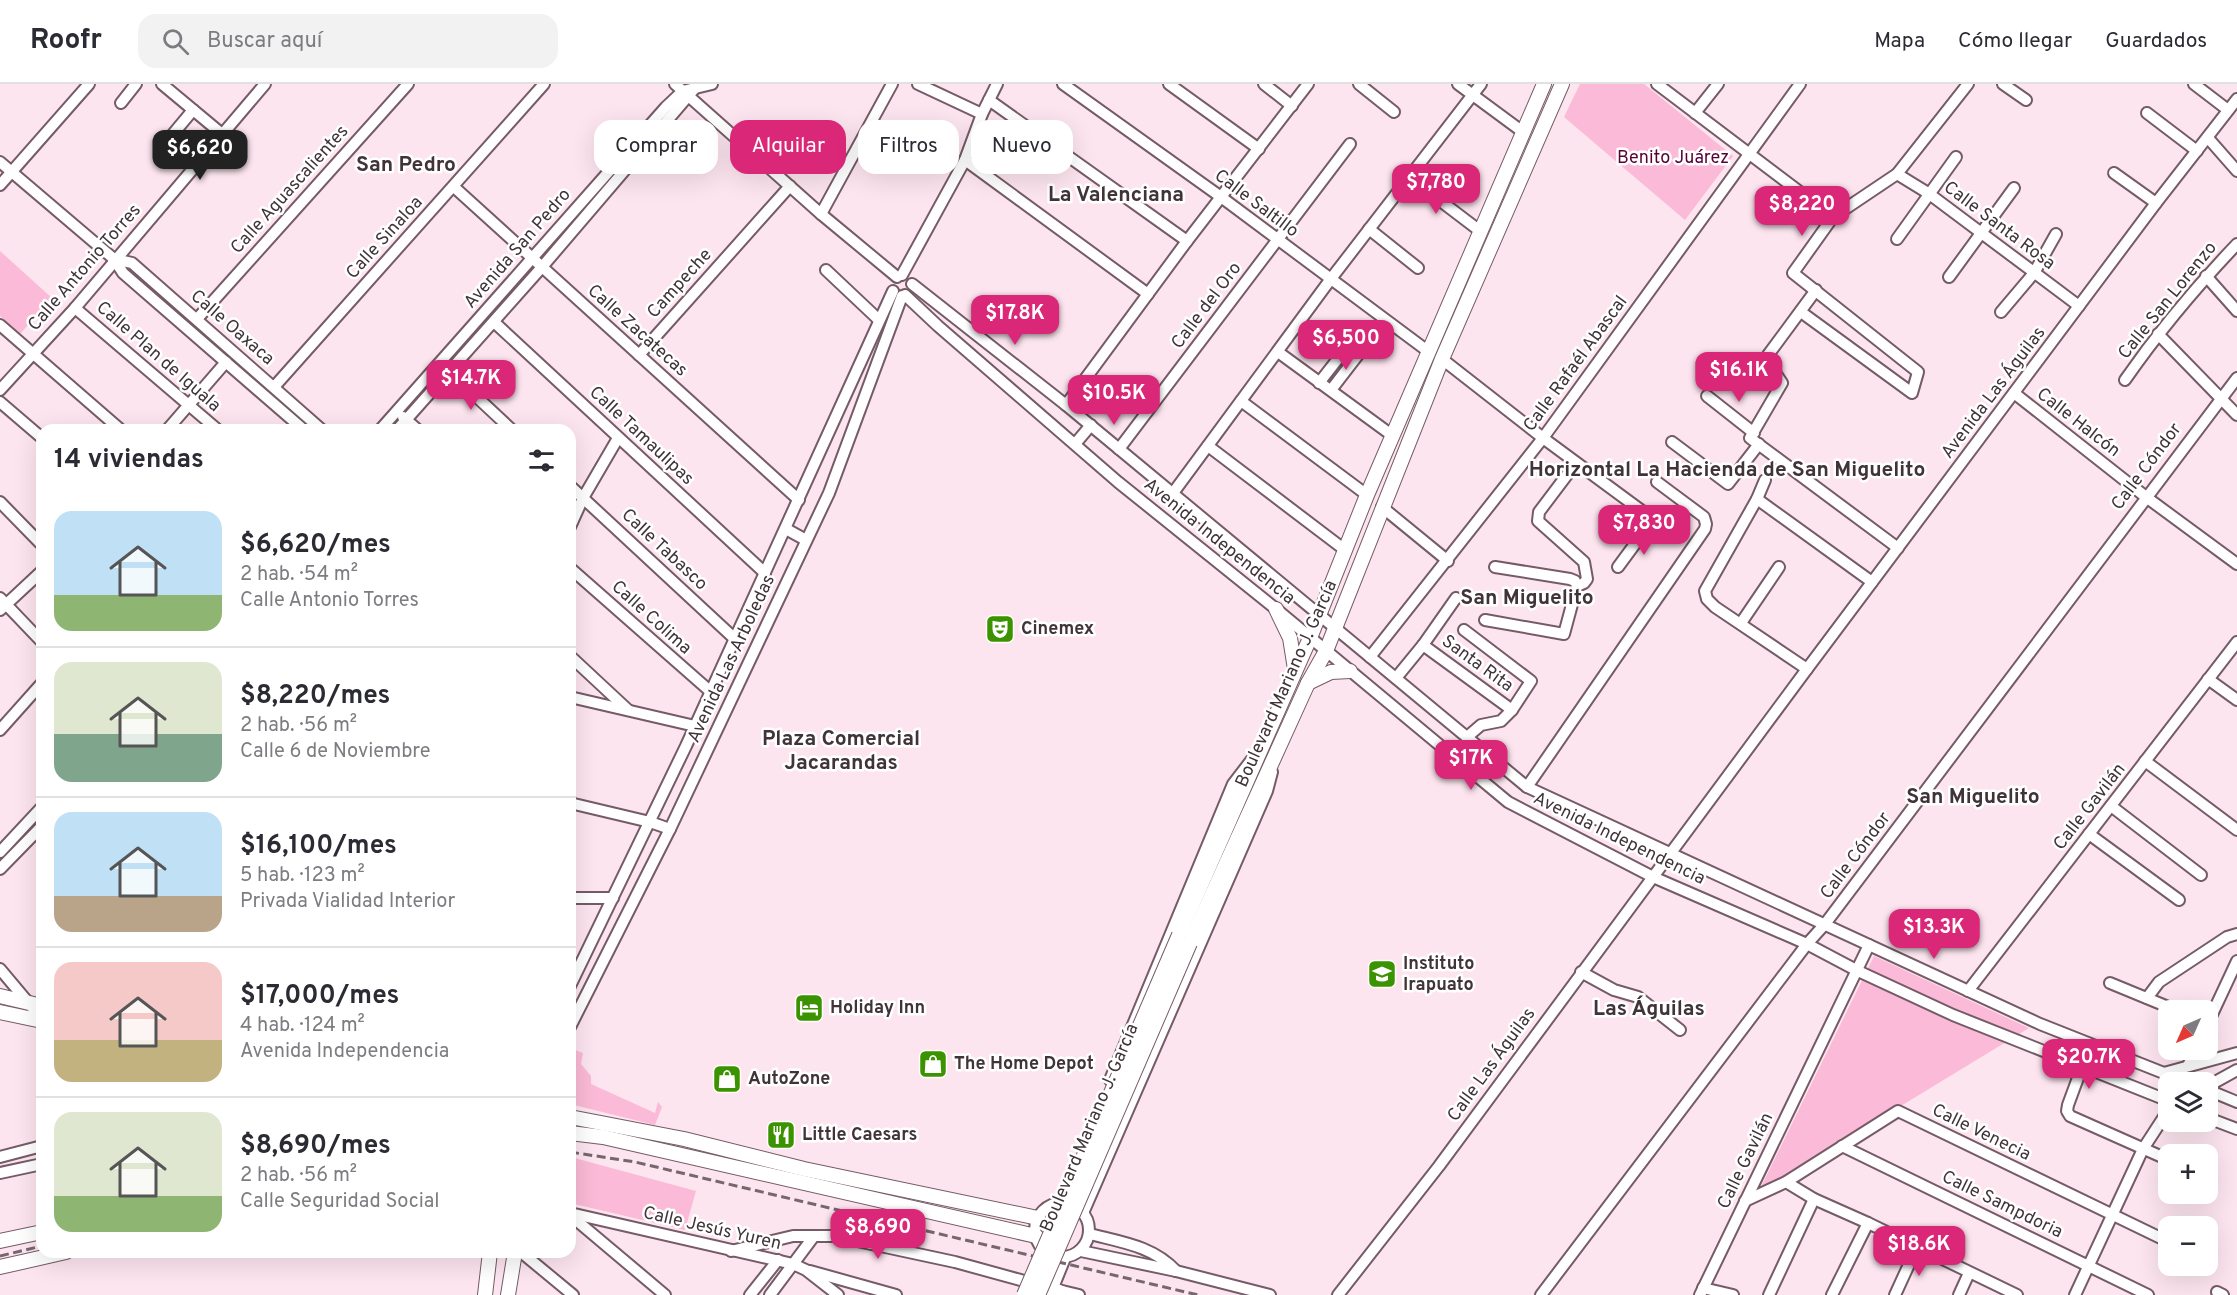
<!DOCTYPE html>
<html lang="es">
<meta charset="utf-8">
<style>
:root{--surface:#fff;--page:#f2f2f3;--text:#2b2b33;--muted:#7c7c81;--line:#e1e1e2;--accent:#db2777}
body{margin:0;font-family:Overpass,sans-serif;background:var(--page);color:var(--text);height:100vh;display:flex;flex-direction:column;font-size:22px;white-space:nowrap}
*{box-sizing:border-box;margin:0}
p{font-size:20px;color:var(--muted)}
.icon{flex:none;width:33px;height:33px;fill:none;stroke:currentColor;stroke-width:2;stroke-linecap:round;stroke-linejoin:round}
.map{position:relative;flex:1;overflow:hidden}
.details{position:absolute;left:36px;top:340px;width:540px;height:834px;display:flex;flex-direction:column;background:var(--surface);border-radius:18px;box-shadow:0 6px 24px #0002}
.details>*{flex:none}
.top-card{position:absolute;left:594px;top:36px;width:570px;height:54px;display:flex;gap:12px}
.needle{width:39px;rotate:225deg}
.fabs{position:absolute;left:2158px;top:916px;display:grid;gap:12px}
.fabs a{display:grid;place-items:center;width:60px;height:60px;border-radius:12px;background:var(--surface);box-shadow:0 6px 24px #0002;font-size:30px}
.price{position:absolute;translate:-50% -51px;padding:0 14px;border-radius:12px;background:var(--accent);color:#fff;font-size:20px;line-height:39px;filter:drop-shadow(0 2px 3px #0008)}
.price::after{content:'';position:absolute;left:50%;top:36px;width:18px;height:14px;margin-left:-9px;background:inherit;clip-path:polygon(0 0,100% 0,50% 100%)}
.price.selected{background:#222;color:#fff}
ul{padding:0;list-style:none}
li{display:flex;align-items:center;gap:18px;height:150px;padding:0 18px}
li+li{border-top:2px solid var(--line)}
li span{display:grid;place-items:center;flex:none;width:168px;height:120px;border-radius:18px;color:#555}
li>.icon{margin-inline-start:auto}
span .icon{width:72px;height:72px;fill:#fffc;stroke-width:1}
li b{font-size:26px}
h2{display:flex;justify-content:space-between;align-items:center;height:72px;padding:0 18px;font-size:26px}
.tag{padding:0 21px;border-radius:18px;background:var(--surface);box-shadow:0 6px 24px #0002;font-size:21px;line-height:54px}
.tag.selected{background:var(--accent);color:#fff}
header{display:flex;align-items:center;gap:36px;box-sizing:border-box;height:84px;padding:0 30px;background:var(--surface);border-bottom:2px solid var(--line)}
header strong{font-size:28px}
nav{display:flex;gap:33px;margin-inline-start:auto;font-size:21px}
.search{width:420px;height:54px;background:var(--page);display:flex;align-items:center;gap:15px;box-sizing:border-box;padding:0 21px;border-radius:18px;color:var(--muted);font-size:22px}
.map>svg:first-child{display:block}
.green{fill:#fbbad7}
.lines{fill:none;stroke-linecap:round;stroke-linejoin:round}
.minor-casing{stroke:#755b67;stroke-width:14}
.major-casing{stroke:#755b67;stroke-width:16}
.minor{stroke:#fff;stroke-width:10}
.major{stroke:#fff;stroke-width:14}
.rail{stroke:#76666d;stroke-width:3;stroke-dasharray:9 4.5;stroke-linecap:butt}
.major-bridge-casing{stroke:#755b67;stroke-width:16;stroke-linecap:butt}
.major-bridge{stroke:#fff;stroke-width:14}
.labels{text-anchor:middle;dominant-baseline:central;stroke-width:5;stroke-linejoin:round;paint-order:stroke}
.park-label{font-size:18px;fill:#570137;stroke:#fff}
.street-label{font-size:18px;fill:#403439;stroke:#fff}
.poi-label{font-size:18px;font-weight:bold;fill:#403439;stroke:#fff;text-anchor:start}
.quarter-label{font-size:21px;font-weight:bold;fill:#403439;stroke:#fff}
</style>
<header>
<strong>Roofr</strong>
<div class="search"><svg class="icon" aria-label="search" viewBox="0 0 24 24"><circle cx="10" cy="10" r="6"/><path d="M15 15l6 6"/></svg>Buscar aquí</div>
<nav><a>Mapa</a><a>Cómo llegar</a><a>Guardados</a></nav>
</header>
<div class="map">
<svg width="2237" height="1211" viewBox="0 0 2237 1211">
<rect width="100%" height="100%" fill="#fde5ef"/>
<g class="green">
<path d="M1580 0H1644L1733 72 1685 136 1564 33Z"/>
<path d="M0 167 52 214 20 250 0 232Z"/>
<path d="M1874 872 2029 944 1758 1109Z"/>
<path d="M575 966 583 969 581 980 591 992V1000L655 1029 658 1018 662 1023 655 1041 570 1020V977Z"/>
<path d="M571 1073 696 1107 685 1146 570 1119Z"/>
</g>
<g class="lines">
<g class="minor-casing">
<g id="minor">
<path d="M162 0 222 50"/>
<path d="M675 0 821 130 897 193"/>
<path d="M918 0 982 30"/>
<path d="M1063 0 1221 113 1429 268"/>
<path d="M1169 0 1259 65"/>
<path d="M1264 0 1292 22"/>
<path d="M1359 0 1394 28"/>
<path d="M1458 0 1523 48"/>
<path d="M1657 0 1833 133"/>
<path d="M2003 0 2026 16"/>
<path d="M2194 0 2228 26"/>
<path d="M989 16 1187 157"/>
<path d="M121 19 136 0"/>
<path d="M1695 29 1718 0"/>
<path d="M2147 29 2197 67"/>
<path d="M2208 54 2237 87"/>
<path d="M168 56 193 26"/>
<path d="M965 76 1148 210"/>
<path d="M0 78 114 175 123 189 304 346"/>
<path d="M2114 89 2156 119"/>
<path d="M1897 90 1928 109 2079 222"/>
<path d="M1409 93 1480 147"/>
<path d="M0 101 89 0"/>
<path d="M454 103 799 416"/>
<path d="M821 130 892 0"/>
<path d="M1369 145 1418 184"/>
<path d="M1897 155 1956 73"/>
<path d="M114 175 132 179 322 346"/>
<path d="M826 186 879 236"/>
<path d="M902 191 965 76 982 30 997 0"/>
<path d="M2206 192 2237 227"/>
<path d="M1949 193 2014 104"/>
<path d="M912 200 1066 321 1527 703 2040 940 2189 999"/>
<path d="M1816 206 1768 271V278L1782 299 1750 354 1898 464"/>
<path d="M905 211 938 242 1118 398 1276 525 1508 718 1653 793 1807 860 1858 887 1953 931 2169 1017"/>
<path d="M75 224 218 346"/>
<path d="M1801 228 1912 309 1918 288 1793 189 1833 133 1897 90 1968 0"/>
<path d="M2001 228 2034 189 2056 150"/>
<path d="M197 235 408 0"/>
<path d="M494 238 765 489"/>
<path d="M0 241 121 346"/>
<path d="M2158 250 2237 331"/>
<path d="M1278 268 1393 352"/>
<path d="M639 271 790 102"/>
<path d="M1442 275 1543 354 1646 430 1649 438 1646 445 1618 483"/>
<path d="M450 288 512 346"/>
<path d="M2125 296C2159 247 2196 203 2237 160"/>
<path d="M1319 299 1351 258 1361 267 1331 306"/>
<path d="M274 303 544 0"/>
<path d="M0 306 75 224 265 0"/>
<path d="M2014 309 2146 413 2237 480"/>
<path d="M1707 312 1754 349"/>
<path d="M1241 317 1367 411"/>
<path d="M0 318 42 354"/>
<path d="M1066 321 1187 157 1308 0"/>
<path d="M403 333 418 346"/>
<path d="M167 346 226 278"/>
<path d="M380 346 666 23 683 7 712 0"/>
<path d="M397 346 542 183 695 4"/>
<path d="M1672 358 1728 400 1759 360"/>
<path d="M1075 360 1091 341"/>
<path d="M1208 362 1345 466"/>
<path d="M1119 365 1350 60"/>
<path d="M1576 379 1539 428 1538 437 1584 478 1587 495 1584 499 1577 502"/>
<path d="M1765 396 1757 415 1705 507 1707 515 1715 523 1807 585"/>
<path d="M570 402 735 555"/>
<path d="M1173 409 1330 196 1481 0"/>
<path d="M1757 415 1872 498"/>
<path d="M0 418 42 461"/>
<path d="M1382 423 1448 477"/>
<path d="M570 443 583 414 618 354"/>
<path d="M786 445 806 456"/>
<path d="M570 484 711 608"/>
<path d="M0 514 42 558"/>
<path d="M0 526 42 487"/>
<path d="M1485 536 1564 550 1577 502 1575 497 1570 495 1495 483"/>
<path d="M1741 539 1779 483"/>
<path d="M1464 546 1531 597 1512 626 1501 637 1481 641 1467 653"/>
<path d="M1423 561 1512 626"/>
<path d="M570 572 628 626"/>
<path d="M1370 573 1543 354 1800 0"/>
<path d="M1396 594 1423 561 1456 514"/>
<path d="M2208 595 2237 616"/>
<path d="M570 613 695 642"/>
<path d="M0 646 42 599"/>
<path d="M2145 677 2237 746"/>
<path d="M1527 703 1705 445 1706 440 1704 433 1657 398"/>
<path d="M570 719 650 738 670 745"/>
<path d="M2111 722 2201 791"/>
<path d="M2089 750 2179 816"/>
<path d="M0 768 42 723"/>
<path d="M0 785 42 742"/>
<path d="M570 814H613"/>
<path d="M0 885 42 935"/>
<path d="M1581 888 1614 906 1638 913 1680 946"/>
<path d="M2110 899 2178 927"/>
<path d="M570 902 686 662 893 207"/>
<path d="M1968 907 2237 558"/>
<path d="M2147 914 2159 898 2227 853 2237 850"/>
<path d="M2208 939 2237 877"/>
<path d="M570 943 670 745 829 409 902 212"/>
<path d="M2188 982 2195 966"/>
<path d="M2082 983 2068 1021 2067 1027 2070 1032 2169 1076"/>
<path d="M2164 989 2237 969"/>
<path d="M1110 996 1233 700 1253 674"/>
<path d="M2208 1002 2237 986"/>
<path d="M2208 1006 2237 1018"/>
<path d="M2208 1034 2237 1045"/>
<path d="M1842 1062 2148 1211"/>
<path d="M0 1073 42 1062"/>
<path d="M0 1089 42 1080"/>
<path d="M1786 1098 1814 1115 1868 1139 2017 1211"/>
<path d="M1745 1117 1786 1098 1898 1027 2169 1158"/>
<circle cx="1062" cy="1146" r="27"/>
<path d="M570 1129 793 1180 806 1186 838 1211"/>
<path d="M1083 1129 1267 707 1272 688"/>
<path d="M570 1131 665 1211"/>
<path d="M1090 1150C1121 1158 1153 1162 1176 1187"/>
<path d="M731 1167 793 1152H834L955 1178 1035 1200"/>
<path d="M1081 1167 1176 1187 1270 1211"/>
<path d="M521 1168 573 1211"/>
<path d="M810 1187 896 1211"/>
<path d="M1703 1204 1733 1211"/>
<path d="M1058 1206 1079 1211"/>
<path d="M2217 1208 2223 1211"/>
<path d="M750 1211 778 1176"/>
<path d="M770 1211 814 1152"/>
<path d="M1050 1211 1065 1174"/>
<path d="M1338 1211 1439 1082 1807 585 2156 119 2237 15"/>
<path d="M1541 1211 1807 860 1825 840 2237 294"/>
<path d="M1700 1211 1869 861"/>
<path d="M1769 1211 1814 1115"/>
<path d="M1832 1211 1868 1139"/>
<path d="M1895 1211 1917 1163"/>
<path d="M1959 1211 1969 1189"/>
<path d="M2075 1211 2143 1065 2169 1025"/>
</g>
</g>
<g class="major-casing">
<g id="major">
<path d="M1276 525 1290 554 1295 585"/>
<path d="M1308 599 1331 588 1350 587"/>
<path d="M1179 851 1310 554 1367 411 1544 0"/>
<path d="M1190 859 1308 599 1326 567 1442 275 1562 0"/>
<path d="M0 912 42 922"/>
<path d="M0 928 42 937"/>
<path d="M570 1033 684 1055 804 1085 1038 1134"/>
<path d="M570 1049 603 1053 1036 1152"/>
<path d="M0 1157 42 1148"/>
<path d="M0 1183 66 1168"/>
<path d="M1052 1205 1066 1211"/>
<path d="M485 1211 490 1168"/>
<path d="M508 1211 515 1168"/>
</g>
</g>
<use href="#minor" class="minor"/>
<use href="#major" class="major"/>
<g class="rail">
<path d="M570 1068 635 1078 1198 1211"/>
<path d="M0 1172 42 1162"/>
</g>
<g class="major-bridge-casing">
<g id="major-bridge">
<path d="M1024 1211 1179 851"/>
<path d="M1038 1211 1190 859"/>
</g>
</g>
<use href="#major-bridge" class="major-bridge"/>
</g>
<defs>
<g id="theatre-square" transform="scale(1.5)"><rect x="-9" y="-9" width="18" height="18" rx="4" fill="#3c9301" stroke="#fff"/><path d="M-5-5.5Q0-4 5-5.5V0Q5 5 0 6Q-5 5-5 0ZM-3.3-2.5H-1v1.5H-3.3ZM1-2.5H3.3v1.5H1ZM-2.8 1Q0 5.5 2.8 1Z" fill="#fff"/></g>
<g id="school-square" transform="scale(1.5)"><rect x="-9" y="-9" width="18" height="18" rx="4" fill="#3c9301" stroke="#fff"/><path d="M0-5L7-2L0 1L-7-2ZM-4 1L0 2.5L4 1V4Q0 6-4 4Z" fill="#fff"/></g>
<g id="hotel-square" transform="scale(1.5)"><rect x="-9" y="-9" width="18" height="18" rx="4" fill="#3c9301" stroke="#fff"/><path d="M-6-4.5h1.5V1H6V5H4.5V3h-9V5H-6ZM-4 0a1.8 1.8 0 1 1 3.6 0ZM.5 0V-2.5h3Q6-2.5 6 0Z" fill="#fff"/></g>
<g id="shop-square" transform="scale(1.5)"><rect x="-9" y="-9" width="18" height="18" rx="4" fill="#3c9301" stroke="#fff"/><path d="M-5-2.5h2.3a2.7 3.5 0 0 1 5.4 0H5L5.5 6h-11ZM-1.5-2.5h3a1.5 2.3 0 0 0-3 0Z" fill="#fff"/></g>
<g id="restaurant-square" transform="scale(1.5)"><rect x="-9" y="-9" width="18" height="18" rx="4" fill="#3c9301" stroke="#fff"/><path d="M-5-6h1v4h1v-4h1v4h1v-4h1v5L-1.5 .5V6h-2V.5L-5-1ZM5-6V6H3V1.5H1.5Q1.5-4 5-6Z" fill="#fff"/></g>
</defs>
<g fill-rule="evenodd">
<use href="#theatre-square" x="1000" y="545"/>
<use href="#school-square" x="1382" y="890"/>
<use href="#hotel-square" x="809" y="924"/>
<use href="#shop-square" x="933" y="980"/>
<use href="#shop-square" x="727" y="995"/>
<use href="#restaurant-square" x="781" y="1051"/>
</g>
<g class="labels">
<g class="park-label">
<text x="1673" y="74">Benito Juárez</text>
</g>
<g class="street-label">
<text transform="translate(290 106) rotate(-48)">Calle Aguascalientes</text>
<text transform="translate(1256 120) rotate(37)">Calle Saltillo</text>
<text transform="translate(1999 142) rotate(37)">Calle Santa Rosa</text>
<text transform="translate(385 154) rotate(-48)">Calle Sinaloa</text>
<text transform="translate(518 165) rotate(-49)">Avenida San Pedro</text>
<text transform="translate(85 184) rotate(-49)">Calle Antonio Torres</text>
<text transform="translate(680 200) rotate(-48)">Campeche</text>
<text transform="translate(2168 217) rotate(-51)">Calle San Lorenzo</text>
<text transform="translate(1207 222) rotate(-53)">Calle del Oro</text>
<text transform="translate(232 244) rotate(41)">Calle Oaxaca</text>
<text transform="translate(637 247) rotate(42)">Calle Zacatecas</text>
<text transform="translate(158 273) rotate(41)">Calle Plan de Iguala</text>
<text transform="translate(1576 280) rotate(-54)">Calle Rafaél Abascal</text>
<text transform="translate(1994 309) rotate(-53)">Avenida Las Águilas</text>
<text transform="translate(2078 339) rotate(38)">Calle Halcón</text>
<text transform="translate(641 352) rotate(43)">Calle Tamaulipas</text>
<text transform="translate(2147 383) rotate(-53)">Calle Cóndor</text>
<text transform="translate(1219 458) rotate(39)">Avenida Independencia</text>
<text transform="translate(664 466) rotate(43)">Calle Tabasco</text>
<text transform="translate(651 534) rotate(42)">Calle Colima</text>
<text transform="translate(732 575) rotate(-65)">Avenida Las Arboledas</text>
<text transform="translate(1477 580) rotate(36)">Santa Rita</text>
<text transform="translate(1287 600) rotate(-66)">Boulevard Mariano J. García</text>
<text transform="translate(2090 723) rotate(-52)">Calle Gavilán</text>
<text transform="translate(1619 755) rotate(26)">Avenida Independencia</text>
<text transform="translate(1856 772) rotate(-53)">Calle Cóndor</text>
<text transform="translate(1492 981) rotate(-54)">Calle Las Águilas</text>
<text transform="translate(1090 1044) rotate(-67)">Boulevard Mariano J. García</text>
<text transform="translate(1981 1049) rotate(26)">Calle Venecia</text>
<text transform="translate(1746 1077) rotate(-64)">Calle Gavilán</text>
<text transform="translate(2002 1121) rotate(26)">Calle Sampdoria</text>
<text transform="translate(712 1145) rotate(13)">Calle Jesús Yuren</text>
</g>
<g class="poi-label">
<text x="1021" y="545">Cinemex</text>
<text x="1403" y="880">Instituto<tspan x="1403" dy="21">Irapuato</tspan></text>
<text x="830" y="924">Holiday Inn</text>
<text x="954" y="980">The Home Depot</text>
<text x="748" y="995">AutoZone</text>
<text x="802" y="1051">Little Caesars</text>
</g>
<g class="quarter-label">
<text x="406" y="81">San Pedro</text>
<text x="1116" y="111">La Valenciana</text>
<text x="1727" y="386">Horizontal La Hacienda de San Miguelito</text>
<text x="1527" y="514">San Miguelito</text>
<text x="841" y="655">Plaza Comercial<tspan x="841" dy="24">Jacarandas</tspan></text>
<text x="1973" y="713">San Miguelito</text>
<text x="1649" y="925">Las Águilas</text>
</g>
</g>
</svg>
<div class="fabs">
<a><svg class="needle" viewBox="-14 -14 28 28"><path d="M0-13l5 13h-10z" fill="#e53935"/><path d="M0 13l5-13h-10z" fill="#7c7c81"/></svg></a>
<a><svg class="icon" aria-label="layers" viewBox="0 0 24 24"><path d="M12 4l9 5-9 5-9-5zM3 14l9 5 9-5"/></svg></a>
<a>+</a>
<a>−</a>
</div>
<b class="price selected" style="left:200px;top:97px">$6,620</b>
<b class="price" style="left:1436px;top:131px">$7,780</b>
<b class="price" style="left:1802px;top:153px">$8,220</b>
<b class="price" style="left:1015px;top:262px">$17.8K</b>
<b class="price" style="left:1346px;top:287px">$6,500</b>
<b class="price" style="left:1739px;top:319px">$16.1K</b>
<b class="price" style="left:471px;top:327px">$14.7K</b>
<b class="price" style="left:1114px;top:342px">$10.5K</b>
<b class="price" style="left:1644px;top:472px">$7,830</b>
<b class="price" style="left:1471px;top:707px">$17K</b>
<b class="price" style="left:1934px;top:876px">$13.3K</b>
<b class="price" style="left:2089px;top:1006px">$20.7K</b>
<b class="price" style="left:878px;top:1176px">$8,690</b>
<b class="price" style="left:1919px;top:1193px">$18.6K</b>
<div class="top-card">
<a class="tag">Comprar</a>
<a class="tag selected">Alquilar</a>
<a class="tag">Filtros</a>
<a class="tag">Nuevo</a>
</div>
<section class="details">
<h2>14 viviendas<svg class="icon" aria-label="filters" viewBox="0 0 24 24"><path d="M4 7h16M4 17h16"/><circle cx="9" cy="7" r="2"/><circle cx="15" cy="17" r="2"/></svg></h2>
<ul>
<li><span style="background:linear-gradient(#bfe0f5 70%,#8fb573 0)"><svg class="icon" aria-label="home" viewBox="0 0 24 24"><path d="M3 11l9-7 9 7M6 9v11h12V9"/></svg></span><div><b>$6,620/mes</b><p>2 hab. · 54 m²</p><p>Calle Antonio Torres</p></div></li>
<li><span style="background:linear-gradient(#dfe7d0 60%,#7fa58c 0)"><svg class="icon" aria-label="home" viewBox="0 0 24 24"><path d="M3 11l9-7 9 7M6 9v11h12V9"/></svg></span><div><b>$8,220/mes</b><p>2 hab. · 56 m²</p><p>Calle 6 de Noviembre</p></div></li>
<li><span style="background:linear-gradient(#bfe0f5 70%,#b9a48a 0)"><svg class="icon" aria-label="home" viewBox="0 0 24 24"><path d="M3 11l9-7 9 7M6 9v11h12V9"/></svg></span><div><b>$16,100/mes</b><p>5 hab. · 123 m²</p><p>Privada Vialidad Interior</p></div></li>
<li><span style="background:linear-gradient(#f6c9c9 65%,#c2b280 0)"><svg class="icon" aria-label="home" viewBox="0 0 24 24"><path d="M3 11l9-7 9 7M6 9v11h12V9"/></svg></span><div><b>$17,000/mes</b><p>4 hab. · 124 m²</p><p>Avenida Independencia</p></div></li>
<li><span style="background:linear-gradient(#dfe7d0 70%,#8fb573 0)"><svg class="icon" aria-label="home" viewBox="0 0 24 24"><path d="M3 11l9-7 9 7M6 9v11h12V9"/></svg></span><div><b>$8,690/mes</b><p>2 hab. · 56 m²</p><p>Calle Seguridad Social</p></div></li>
</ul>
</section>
</div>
